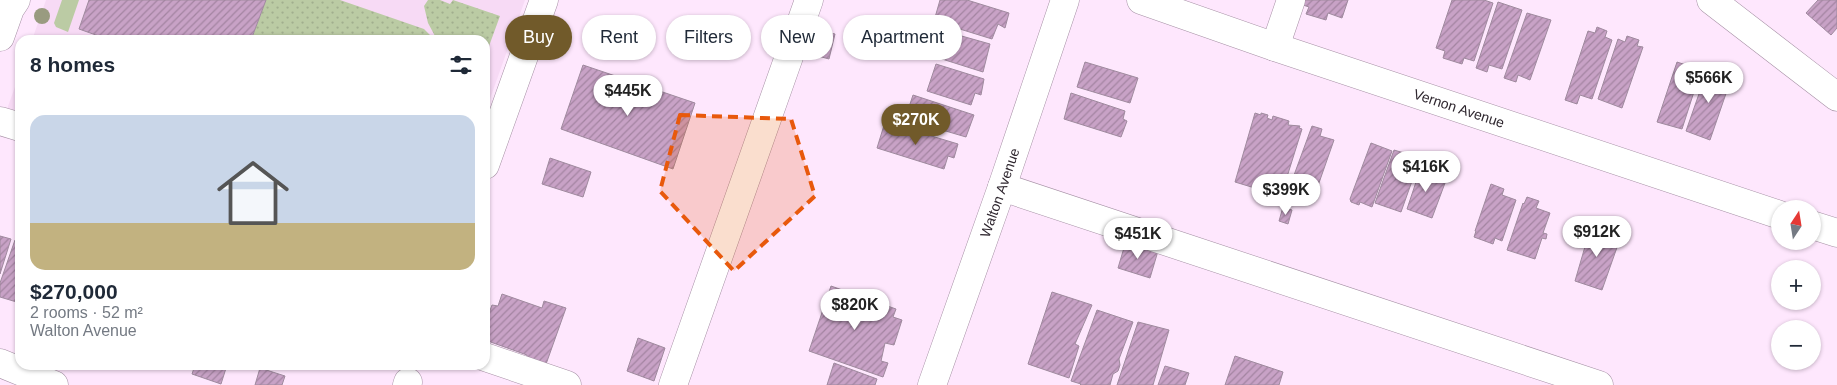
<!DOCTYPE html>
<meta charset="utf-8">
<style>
:root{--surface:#fff;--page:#f2f2f3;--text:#1f2937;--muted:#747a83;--line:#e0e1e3;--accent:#715a2a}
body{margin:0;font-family:Helvetica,sans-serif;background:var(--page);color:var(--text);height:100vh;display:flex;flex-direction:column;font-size:19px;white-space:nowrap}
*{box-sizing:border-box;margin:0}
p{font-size:16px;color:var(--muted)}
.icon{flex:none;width:28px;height:28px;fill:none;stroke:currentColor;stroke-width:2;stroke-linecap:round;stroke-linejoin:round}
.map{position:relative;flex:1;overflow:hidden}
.details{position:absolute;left:15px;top:35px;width:475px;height:335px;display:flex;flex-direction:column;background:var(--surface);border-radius:15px;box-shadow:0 1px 4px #0004}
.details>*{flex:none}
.banner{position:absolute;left:505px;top:15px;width:475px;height:45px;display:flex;gap:10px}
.needle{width:32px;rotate:12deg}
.buttons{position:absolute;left:1771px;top:200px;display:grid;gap:10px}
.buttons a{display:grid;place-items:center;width:50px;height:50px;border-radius:50%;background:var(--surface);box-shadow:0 1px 4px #0004;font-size:25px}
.price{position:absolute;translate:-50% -42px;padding:0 11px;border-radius:18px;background:#fff;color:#222;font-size:16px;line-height:32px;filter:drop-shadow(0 1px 2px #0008)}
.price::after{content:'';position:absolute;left:50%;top:30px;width:15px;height:11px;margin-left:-8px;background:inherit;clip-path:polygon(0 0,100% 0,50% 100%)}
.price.active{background:var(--accent);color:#fff}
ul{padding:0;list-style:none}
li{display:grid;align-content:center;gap:10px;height:265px;padding:0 15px}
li+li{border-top:1px solid var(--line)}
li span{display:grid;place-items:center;height:155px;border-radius:15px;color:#555}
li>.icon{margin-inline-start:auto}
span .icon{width:90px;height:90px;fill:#fffc;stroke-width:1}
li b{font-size:21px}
h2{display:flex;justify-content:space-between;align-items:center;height:60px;padding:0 15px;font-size:21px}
.chip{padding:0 18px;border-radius:22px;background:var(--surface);box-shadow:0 1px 4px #0004;font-size:18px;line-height:45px}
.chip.active{background:var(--accent);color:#fff}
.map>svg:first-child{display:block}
.built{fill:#f7daf5}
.grass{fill:#bbcba4}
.park{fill:url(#park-dots)}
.building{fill:url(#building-hatch);stroke:#9f8a9e}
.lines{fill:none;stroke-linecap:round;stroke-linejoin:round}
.minor-casing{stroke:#a691a5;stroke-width:29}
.minor{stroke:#fff;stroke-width:28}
.tree{fill:#999b80}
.marked{fill:#e8590c;fill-opacity:0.2;stroke:#e8590c;stroke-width:4;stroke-dasharray:10 6;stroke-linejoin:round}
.labels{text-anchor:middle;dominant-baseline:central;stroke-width:4;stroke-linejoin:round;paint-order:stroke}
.street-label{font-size:14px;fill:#2f272f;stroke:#fdfdfd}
</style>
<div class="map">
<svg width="1837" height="385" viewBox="0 0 1837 385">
<defs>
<pattern id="park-dots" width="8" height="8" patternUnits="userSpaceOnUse" patternTransform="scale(1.25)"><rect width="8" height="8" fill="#bbcba4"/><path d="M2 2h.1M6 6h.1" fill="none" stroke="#a1ae8e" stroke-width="1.8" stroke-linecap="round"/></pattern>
<pattern id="building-hatch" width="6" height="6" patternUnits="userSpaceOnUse" patternTransform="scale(1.25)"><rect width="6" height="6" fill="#c8a2c6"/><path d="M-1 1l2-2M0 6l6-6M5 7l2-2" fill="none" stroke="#a384a1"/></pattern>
</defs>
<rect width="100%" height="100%" fill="#fee7fd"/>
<g class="built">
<path d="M46 0H525L485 113V40H32Z"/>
<path d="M20 73V113L7 109Z"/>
</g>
<path class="grass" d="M62 0H79L68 32 56 27 54 23Z"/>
<path class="park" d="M266 0H340L424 29 433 38 435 36 428 23 424 6 428 0H440L450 4 453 0 500 16 485 57V40H251Z"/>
<g class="building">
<path d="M89 0H266L251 40H110L79 29Z"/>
<path d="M940 0H967L1009 13 1005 28 998 24 992 39 934 21Z"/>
<path d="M1298 0H1348L1342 18 1328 13 1326 20 1306 14 1309 7 1297 3Z"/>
<path d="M1452 0H1484L1493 3 1474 61 1464 58 1462 64 1443 58 1445 51 1436 48Z"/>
<path d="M1818 0H1837V28L1831 35 1806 13Z"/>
<path d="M1498 2 1522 10 1502 69 1489 65 1487 72 1476 68Z"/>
<path d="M1527 13 1551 20 1530 80 1518 75 1516 82 1504 78Z"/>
<path d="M806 27 835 34 829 59 800 51Z"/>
<path d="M1597 27 1607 31 1605 37 1612 40 1592 99 1580 95 1577 104 1565 100 1588 31 1595 33Z"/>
<path d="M951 33 990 44 983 72 942 59Z"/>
<path d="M1627 36 1639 40 1637 46 1643 47 1622 108 1598 99 1618 39 1625 42Z"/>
<path d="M1085 62 1138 78 1130 103 1077 87Z"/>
<path d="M1677 62 1701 70 1682 129 1657 122Z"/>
<path d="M936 64 984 79 981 95 975 93 971 105 927 91Z"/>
<path d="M583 65 695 103 673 169 561 129Z"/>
<path d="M1716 67 1728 72 1726 77 1731 79 1710 140 1686 131 1707 71 1713 74Z"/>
<path d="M1071 93 1125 111 1123 119 1127 121 1121 137 1064 119Z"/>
<path d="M913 95 974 115 966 137 905 119Z"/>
<path d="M1255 113 1261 115V113L1268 115 1267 118 1272 120 1273 116 1289 121 1288 125 1300 126 1299 128 1302 129 1281 196 1235 182Z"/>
<path d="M885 122 958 144 954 158 948 156 944 169 877 148Z"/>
<path d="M1312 126 1322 129 1320 136 1334 140 1313 200 1301 196 1298 202 1286 197Z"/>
<path d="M1371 143 1392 151 1372 207 1360 202 1359 205 1351 202 1350 199Z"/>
<path d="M1394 150 1404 153 1401 161 1417 167 1401 212 1375 203Z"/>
<path d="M550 158 591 172 583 197 542 184Z"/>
<path d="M1421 167 1439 173 1437 181 1445 183 1432 218 1407 209Z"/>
<path d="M1491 184 1504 189 1502 195 1516 200 1502 241 1495 238 1493 244 1474 237 1476 231H1475Z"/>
<path d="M1527 197 1539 201 1536 208 1550 213 1543 233 1547 234 1546 239 1542 238 1535 259 1507 250 1523 203 1524 204Z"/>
<path d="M1283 207 1292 210 1288 224 1279 221Z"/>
<path d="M1591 226 1621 236 1602 290 1575 281Z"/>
<path d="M0 236 11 239 0 274Z"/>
<path d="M15 240 20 242V303L0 297V283Z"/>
<path d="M1126 241 1158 251 1150 278 1118 268Z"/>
<path d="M831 286 896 309 893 317 902 320 894 345 885 343 881 361 888 363 883 377 809 351Z"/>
<path d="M1052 292 1092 305 1075 344 1079 346 1069 378 1028 364Z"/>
<path d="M502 294 542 308 544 301 566 308 545 367 526 360 527 355 485 340 490 327 485 324 492 305 498 306Z"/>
<path d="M1097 310 1133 322 1119 359 1120 365 1118 371 1113 374 1110 385H1080L1081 384 1071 381Z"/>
<path d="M1138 322 1169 330 1153 385H1117Z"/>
<path d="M638 338 665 348 654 381 627 371Z"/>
<path d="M1235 356 1283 372 1279 385H1225Z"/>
<path d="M834 363 877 379 875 385H827Z"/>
<path d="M195 365H227L221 384 192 374Z"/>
<path d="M1165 366 1189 373 1185 385H1158Z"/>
<path d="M260 368 285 376 282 385H255Z"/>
</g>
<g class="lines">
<g class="minor-casing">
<g id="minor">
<path id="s1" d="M1141 0 1275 47 1780 215"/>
<path d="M1711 0 1837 97"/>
<path d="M0 37 10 9 16 0"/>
<path d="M1275 47 1291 0"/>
<path d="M0 121 20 127"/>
<path d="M485 165 544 0"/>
<path d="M1002 187 1599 385"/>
<path d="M1812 225 1837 233"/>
<path d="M485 357 567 385"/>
<path d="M0 363 54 385"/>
<path d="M407 385 408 382"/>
<path d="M673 385 809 0"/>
<path id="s2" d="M932 385 1002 187 1065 0"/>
</g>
</g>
<use href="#minor" class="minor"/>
</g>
<circle class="tree" cx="42" cy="16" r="8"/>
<path class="marked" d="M680 115 791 119 815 196 734 271 660 191Z"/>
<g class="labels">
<g class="street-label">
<text stroke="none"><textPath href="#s1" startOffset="336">Vernon Avenue</textPath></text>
<text stroke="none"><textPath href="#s2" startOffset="204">Walton Avenue</textPath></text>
</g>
</g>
</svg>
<div class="buttons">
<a><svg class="needle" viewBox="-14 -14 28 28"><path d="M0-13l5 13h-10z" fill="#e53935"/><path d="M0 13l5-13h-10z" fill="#747a83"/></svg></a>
<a>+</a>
<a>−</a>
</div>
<b class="price" style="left:1709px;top:104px">$566K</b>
<b class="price" style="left:628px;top:117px">$445K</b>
<b class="price active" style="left:916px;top:146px">$270K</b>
<b class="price" style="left:1426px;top:193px">$416K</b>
<b class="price" style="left:1286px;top:216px">$399K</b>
<b class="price" style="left:1597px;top:258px">$912K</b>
<b class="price" style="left:1138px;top:260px">$451K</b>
<b class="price" style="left:855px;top:331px">$820K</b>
<div class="banner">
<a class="chip active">Buy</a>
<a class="chip">Rent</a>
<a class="chip">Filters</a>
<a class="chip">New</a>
<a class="chip">Apartment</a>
</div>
<section class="details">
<h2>8 homes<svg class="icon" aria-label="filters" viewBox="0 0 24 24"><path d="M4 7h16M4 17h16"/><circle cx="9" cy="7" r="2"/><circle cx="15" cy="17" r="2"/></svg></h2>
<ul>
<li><span style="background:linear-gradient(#c9d6e8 70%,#c2b280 0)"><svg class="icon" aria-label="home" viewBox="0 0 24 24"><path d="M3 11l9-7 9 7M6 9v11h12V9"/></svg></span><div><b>$270,000</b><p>2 rooms · 52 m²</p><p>Walton Avenue</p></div></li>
</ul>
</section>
</div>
